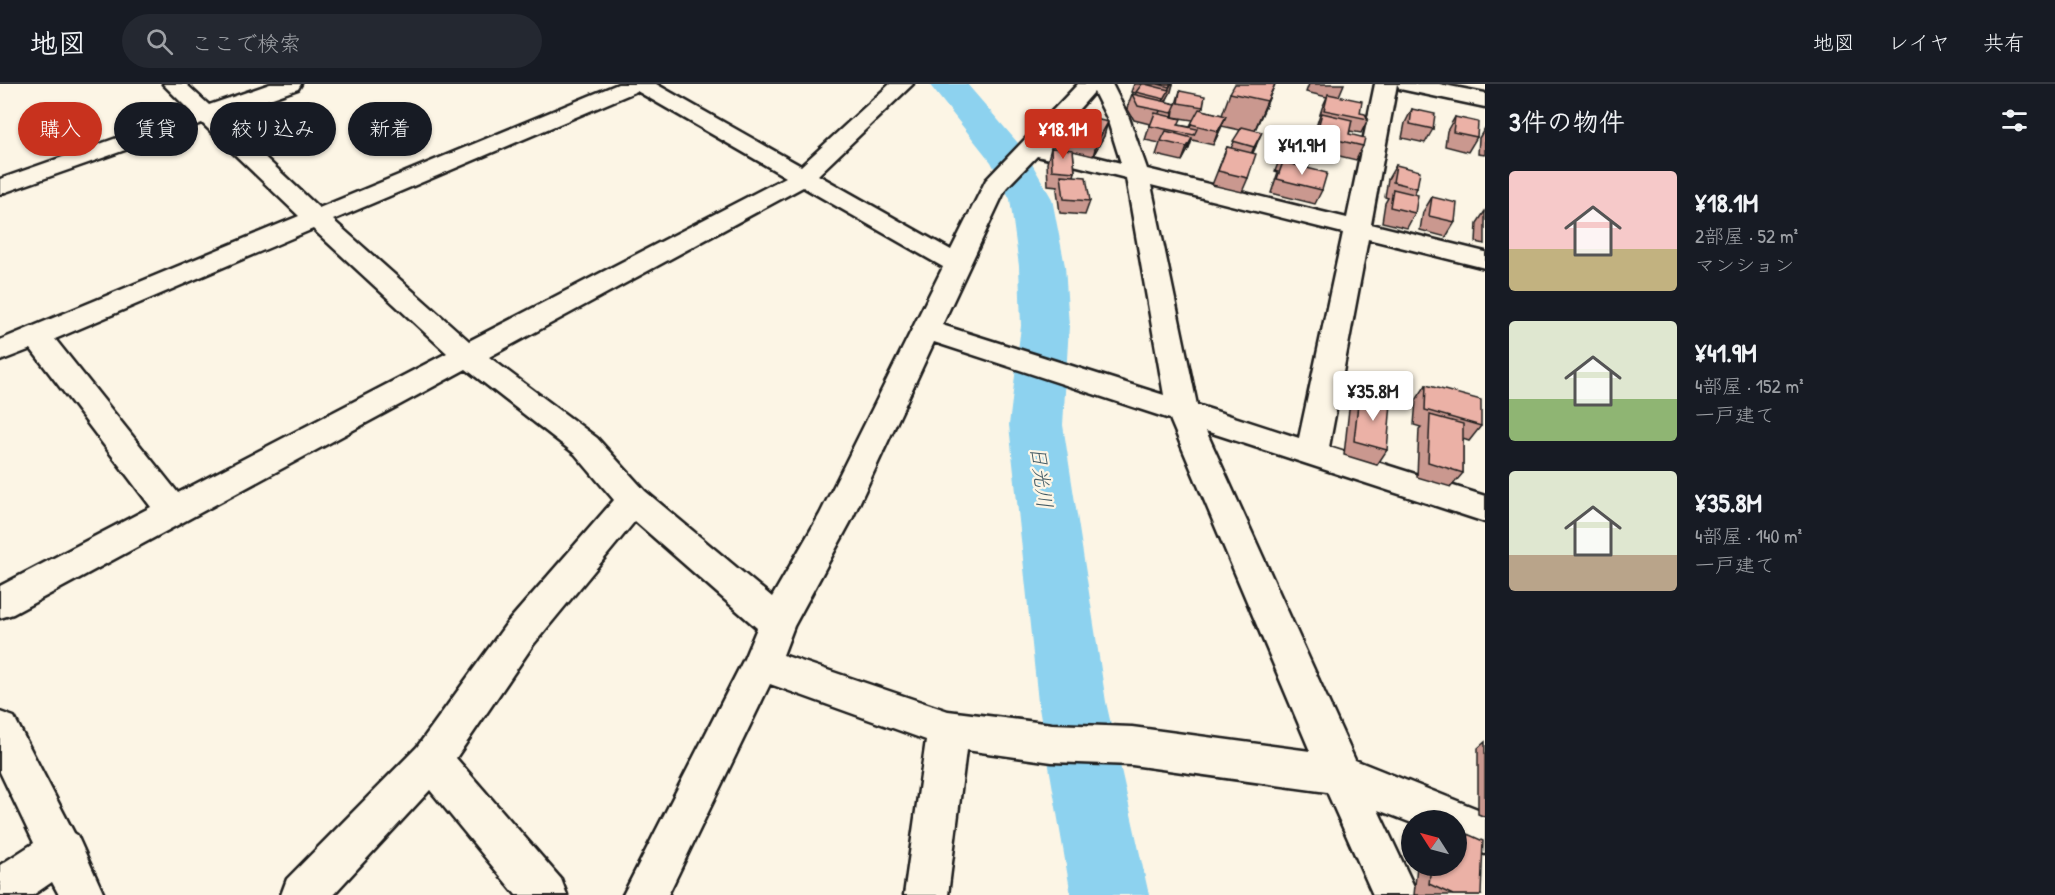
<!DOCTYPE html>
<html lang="ja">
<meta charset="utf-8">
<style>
:root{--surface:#171b24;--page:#242831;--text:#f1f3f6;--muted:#9ea1a6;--line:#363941;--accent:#c8321e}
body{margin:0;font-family:"Patrick Hand","Klee One",sans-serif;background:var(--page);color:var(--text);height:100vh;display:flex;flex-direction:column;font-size:22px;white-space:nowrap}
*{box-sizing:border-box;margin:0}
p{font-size:20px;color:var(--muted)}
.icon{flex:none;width:33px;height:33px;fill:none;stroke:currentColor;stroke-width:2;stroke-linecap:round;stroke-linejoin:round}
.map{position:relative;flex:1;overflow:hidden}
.drawer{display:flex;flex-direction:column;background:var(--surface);width:570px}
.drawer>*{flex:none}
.top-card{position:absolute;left:18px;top:18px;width:570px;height:54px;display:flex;gap:12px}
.needle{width:39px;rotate:306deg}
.fabs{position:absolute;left:1401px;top:726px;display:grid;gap:12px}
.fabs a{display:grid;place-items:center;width:66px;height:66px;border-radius:50%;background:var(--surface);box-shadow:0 2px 4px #0004;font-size:30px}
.price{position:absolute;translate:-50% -51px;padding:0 14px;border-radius:6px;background:#fff;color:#222;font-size:20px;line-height:39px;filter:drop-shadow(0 2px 3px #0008)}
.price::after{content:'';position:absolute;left:50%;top:36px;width:18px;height:14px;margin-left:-9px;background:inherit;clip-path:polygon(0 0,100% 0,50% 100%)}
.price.active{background:var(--accent);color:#fff}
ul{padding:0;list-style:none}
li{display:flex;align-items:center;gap:18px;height:150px;padding:0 24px}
li span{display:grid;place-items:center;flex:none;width:168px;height:120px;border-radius:6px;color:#555}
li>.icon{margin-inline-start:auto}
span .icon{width:72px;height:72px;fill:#fffc;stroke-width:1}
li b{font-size:26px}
h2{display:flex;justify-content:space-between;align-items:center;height:72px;padding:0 24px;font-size:26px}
.tag{padding:0 21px;border-radius:27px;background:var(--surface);box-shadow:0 2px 4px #0004;font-size:21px;line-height:54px}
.tag.active{background:var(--accent);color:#fff}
header{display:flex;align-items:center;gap:36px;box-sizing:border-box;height:84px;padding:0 30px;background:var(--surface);border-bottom:2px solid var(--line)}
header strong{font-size:28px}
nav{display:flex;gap:33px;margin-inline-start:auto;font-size:21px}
.search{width:420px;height:54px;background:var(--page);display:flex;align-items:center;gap:15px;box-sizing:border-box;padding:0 21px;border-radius:33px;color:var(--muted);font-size:22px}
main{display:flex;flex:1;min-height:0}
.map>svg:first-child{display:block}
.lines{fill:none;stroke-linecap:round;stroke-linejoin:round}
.river{fill:#8dd2ef;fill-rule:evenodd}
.minor-casing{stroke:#1c1c1c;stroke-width:5}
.minor{fill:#fcf5e5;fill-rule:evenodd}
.wall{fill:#ca988f;stroke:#1c1c1c;stroke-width:1.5;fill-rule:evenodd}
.shaded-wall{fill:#a47c74;stroke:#1c1c1c;stroke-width:1.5}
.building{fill:#ebb1a6;stroke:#1c1c1c;stroke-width:1.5}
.labels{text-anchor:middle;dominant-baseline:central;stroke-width:4.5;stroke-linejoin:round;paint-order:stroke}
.water-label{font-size:21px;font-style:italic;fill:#445c66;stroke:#fcf5e5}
</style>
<header>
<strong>地図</strong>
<div class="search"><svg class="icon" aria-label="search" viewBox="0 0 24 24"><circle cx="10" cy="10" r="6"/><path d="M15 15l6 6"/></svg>ここで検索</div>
<nav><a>地図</a><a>レイヤ</a><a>共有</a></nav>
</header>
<main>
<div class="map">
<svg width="1485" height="811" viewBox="0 0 1485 811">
<rect width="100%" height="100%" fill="#fcf5e5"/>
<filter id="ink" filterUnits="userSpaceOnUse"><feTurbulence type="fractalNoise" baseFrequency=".0167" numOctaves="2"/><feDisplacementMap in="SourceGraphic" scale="12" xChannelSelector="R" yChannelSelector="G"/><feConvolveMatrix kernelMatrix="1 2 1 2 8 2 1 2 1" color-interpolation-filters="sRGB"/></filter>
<g filter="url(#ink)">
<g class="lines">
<path class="river" d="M929 0H967L1024 66 1052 115 1065 182 1069 242 1063 341 1106 618 1149 811H1071L1038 618 1009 341 1021 242 1019 182 1010 115 991 78Z"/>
<g class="minor-casing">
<g id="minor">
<path d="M163 0H186L209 21 270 0H301L298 5 221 32 319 124 618 0H656L801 82 890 0H913L818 91 951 166 986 96 1078 0H1112L1129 34 1147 85 1347 134 1375 0H1397L1371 140 1485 168V184L1368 155 1329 363 1485 412V438L1206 347 1355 676 1485 728V770L1456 759V736H1412V739L1378 726 1418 811H1373L1327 708 1132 681 1052 678 966 666 948 811H904L926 656 770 600 668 811H623L744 575 757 544 635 437 533 561 456 674 561 795 567 811H516L430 706 333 811H281L287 795 417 663 507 539 614 416 575 370 466 285 13 530 0 534V502L151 423 31 265 0 277V256L299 132 202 39 0 110V95L191 28ZM637 7 786 93 469 257 333 136ZM1094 8 1107 34 1121 79 1047 61ZM1037 72 1126 94 1164 311 942 241 1006 104ZM1151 101 1343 149 1299 354 1197 321ZM803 103 943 183 820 430 772 513 645 407 597 354 489 273ZM313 145 447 269 178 409 55 255ZM934 258 1170 335 1310 667 1132 643 1052 640 948 627 783 571 794 542 852 435Z"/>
<path d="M1397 0H1439L1485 9V23L1400 5Z"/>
<path d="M0 628 14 633 74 749 77 751 104 811H59L52 798 33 811H0V781L34 759 0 688Z"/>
</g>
</g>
<use href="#minor" class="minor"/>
</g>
<g class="wall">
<path d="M1134 0H1173L1166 18 1176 20 1180 7 1203 23 1202 26 1222 31 1230 9 1275 0 1255 46 1256 62 1253 69 1248 94 1242 108 1212 101 1227 63 1231 64 1240 46 1222 42 1213 61 1192 56 1189 65H1188L1182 77 1156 71 1160 59 1145 56 1150 40 1134 36 1127 24 1132 10 1135 11 1136 9 1131 8ZM1174 26 1173 33 1193 36 1190 43 1179 41 1172 33Z"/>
<path d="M1309 0H1344L1339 12 1368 35 1361 49 1350 47 1349 50 1363 62 1356 76 1314 66 1308 84 1322 106 1315 120 1271 109 1278 88 1275 87 1288 54 1311 59 1322 24 1327 13 1306 8Z"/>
<path d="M1412 25 1433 45 1425 59 1402 54 1405 39Z"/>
<path d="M1455 33 1477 53 1468 68 1445 62 1447 47Z"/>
<path d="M1485 44V71L1478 70 1479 54Z"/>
<path d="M1066 50 1104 52 1093 72 1073 67 1075 88 1074 92 1090 117 1085 131 1060 129 1057 106 1058 102 1048 101 1047 79 1051 64 1067 66 1062 65Z"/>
<path d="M1396 81 1417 104 1414 110 1415 129 1407 144 1382 138 1385 119 1388 114 1385 113 1388 95Z"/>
<path d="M1432 113 1455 138 1446 153 1420 146 1423 128Z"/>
<path d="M1485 127V160L1476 158 1477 139Z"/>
<path d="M1426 301 1481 342 1469 357 1463 355V389L1451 403 1417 393 1419 345 1421 343 1414 341 1416 316Z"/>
<path d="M1359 311 1387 366 1377 381 1344 371 1349 325Z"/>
<path d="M1485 658V733L1478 730V664Z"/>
<path d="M1417 782H1456L1481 811H1414Z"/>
</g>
<g class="shaded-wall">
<path d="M1171 0H1173L1171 8 1159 29 1164 15Z"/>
<path d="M1275 0 1265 24 1253 50 1267 17Z"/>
<path d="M1226 32 1220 46 1213 61 1218 47Z"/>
<path d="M1108 38 1104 52 1093 72 1097 58Z"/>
<path d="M1262 48 1256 62 1248 77 1254 63Z"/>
<path d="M1192 54 1187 68 1182 77 1187 63Z"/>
</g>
<g class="building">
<path d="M1142 0H1145L1169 6 1164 15 1136 8Z"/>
<path d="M1158 0H1171L1169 3Z"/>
<path d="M1235 0H1275L1267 17 1230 9Z"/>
<path d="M1180 7 1205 12 1203 23 1178 19Z"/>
<path d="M1132 10 1176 20 1172 29 1138 22Z"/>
<path d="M1328 10 1362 17 1360 29 1365 30 1368 35 1324 26Z"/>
<path d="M1199 25 1226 32 1218 47 1191 40Z"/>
<path d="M1412 25 1435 30 1433 45 1410 40Z"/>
<path d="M1155 29 1181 35 1178 41 1197 45 1194 51 1150 42Z"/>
<path d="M1322 29 1352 36 1349 50 1365 54 1363 62 1316 51Z"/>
<path d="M1078 31 1108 38 1097 58 1066 50Z"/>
<path d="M1455 33 1478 38 1477 53 1453 48Z"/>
<path d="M1242 43 1262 48 1254 63 1233 57Z"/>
<path d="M1166 47 1192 54 1187 63 1161 57Z"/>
<path d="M1288 54 1316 60 1310 80 1282 73Z"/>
<path d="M1227 63 1256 70 1248 94 1218 87Z"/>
<path d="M1051 64 1073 66 1075 88 1052 86Z"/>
<path d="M1283 78 1327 89 1322 106 1277 95Z"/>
<path d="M1396 81 1420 87 1417 104 1393 98Z"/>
<path d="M1061 91 1086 93 1090 117 1064 115Z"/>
<path d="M1393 105 1418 111 1415 129 1390 123Z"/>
<path d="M1432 113 1457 119 1455 138 1429 132Z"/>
<path d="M1426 301 1481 316V342L1425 326Z"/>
<path d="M1359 311 1391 319 1387 366 1354 357Z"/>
<path d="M1430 331 1463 340V389L1428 378Z"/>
<path d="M1456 745 1483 757 1481 811H1453L1429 800 1431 782H1456Z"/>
</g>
</g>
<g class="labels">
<g class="water-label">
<text transform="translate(1042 393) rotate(83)">日光川</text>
</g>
</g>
</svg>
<div class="fabs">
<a><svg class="needle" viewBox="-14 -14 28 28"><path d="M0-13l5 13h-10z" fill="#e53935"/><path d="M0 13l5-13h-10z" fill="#9ea1a6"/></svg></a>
</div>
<b class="price active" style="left:1063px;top:76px">¥18.1M</b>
<b class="price" style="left:1302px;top:92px">¥41.9M</b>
<b class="price" style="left:1373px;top:338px">¥35.8M</b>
<div class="top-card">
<a class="tag active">購入</a>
<a class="tag">賃貸</a>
<a class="tag">絞り込み</a>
<a class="tag">新着</a>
</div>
</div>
<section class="drawer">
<h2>3件の物件<svg class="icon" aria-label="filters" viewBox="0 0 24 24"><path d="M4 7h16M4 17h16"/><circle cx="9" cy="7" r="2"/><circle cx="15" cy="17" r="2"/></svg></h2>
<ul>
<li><span style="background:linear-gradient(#f6c9c9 65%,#c2b280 0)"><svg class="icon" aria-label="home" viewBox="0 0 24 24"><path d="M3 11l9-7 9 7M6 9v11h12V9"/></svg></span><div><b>¥18.1M</b><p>2部屋 · 52 m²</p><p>マンション</p></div></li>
<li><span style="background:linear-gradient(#dfe7d0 65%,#8fb573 0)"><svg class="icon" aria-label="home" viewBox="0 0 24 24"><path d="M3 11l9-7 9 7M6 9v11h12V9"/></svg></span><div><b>¥41.9M</b><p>4部屋 · 152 m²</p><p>一戸建て</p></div></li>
<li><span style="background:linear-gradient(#dfe7d0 70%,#b9a48a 0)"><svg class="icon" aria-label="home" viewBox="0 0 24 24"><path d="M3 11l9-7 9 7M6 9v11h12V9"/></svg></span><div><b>¥35.8M</b><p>4部屋 · 140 m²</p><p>一戸建て</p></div></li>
</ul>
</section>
</main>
